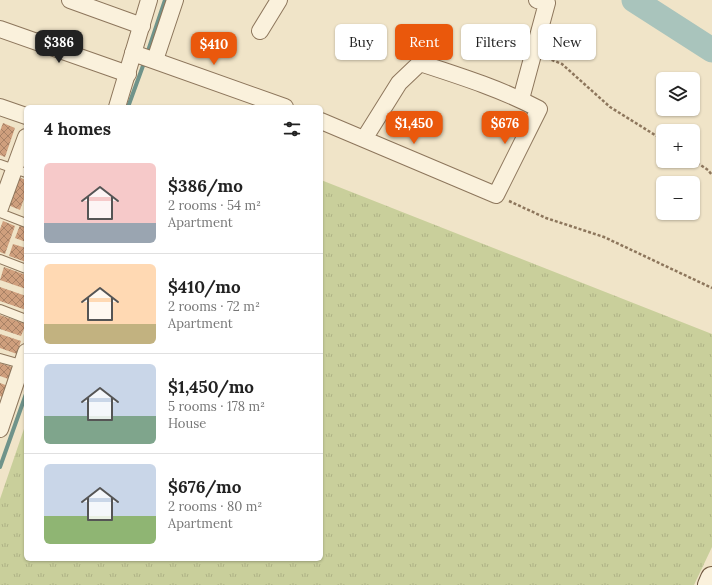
<!DOCTYPE html>
<meta charset="utf-8">
<style>
:root{--surface:#fff;--page:#f2f2f2;--text:#222;--muted:#767676;--line:#e0e0e0;--accent:#ea580c}
body{margin:0;font-family:Lora,serif;background:var(--page);color:var(--text);height:100vh;display:flex;flex-direction:column;font-size:15px;white-space:nowrap}
*{box-sizing:border-box;margin:0}
p{font-size:13px;color:var(--muted)}
.icon{flex:none;width:22px;height:22px;fill:none;stroke:currentColor;stroke-width:2;stroke-linecap:round;stroke-linejoin:round}
.map{position:relative;flex:1;overflow:hidden}
.sheet{position:absolute;left:24px;top:105px;width:299px;height:456px;display:flex;flex-direction:column;background:var(--surface);border-radius:6px;box-shadow:0 1px 3px #0004}
.sheet>*{flex:none}
.guide{position:absolute;left:335px;top:24px;width:317px;height:36px;display:flex;gap:8px}
.fabs{position:absolute;left:656px;top:72px;display:grid;gap:8px}
.fabs a{display:grid;place-items:center;width:44px;height:44px;border-radius:6px;background:var(--surface);box-shadow:0 1px 3px #0004;font-size:20px}
.price{position:absolute;translate:-50% -34px;padding:0 9px;border-radius:8px;background:var(--accent);color:#fff;font-size:13px;line-height:26px;filter:drop-shadow(0 1px 2px #0008)}
.price::after{content:'';position:absolute;left:50%;top:24px;width:12px;height:9px;margin-left:-6px;background:inherit;clip-path:polygon(0 0,100% 0,50% 100%)}
.price.on{background:#222;color:#fff}
ul{padding:0;list-style:none}
li{display:flex;align-items:center;gap:12px;height:100px;padding:0 20px}
li+li{border-top:1px solid var(--line)}
li span{display:grid;place-items:center;flex:none;width:112px;height:80px;border-radius:6px;color:#555}
li>.icon{margin-inline-start:auto}
span .icon{width:48px;height:48px;fill:#fffc;stroke-width:1}
li b{font-size:17px}
h2{display:flex;justify-content:space-between;align-items:center;height:48px;padding:0 20px;font-size:17px}
.chip{padding:0 14px;border-radius:6px;background:var(--surface);box-shadow:0 1px 3px #0004;font-size:14px;line-height:36px}
.chip.on{background:var(--accent);color:#fff}
.map>svg:first-child{display:block}
.grass{fill:url(#grass-tufts)}
.lines{fill:none;stroke-linecap:round;stroke-linejoin:round}
.stream{stroke:#6f938a;stroke-width:4}
.river{stroke:#a9c4bc;stroke-width:25}
.building{fill:url(#building-cross-hatch)}
.lane-casing{stroke:#8d765c;stroke-width:10}
.street-casing{stroke:#8d765c;stroke-width:18}
.secondary-casing{stroke:#6f573f;stroke-width:24}
.path{stroke:#8d765c;stroke-width:2.5;stroke-dasharray:3 2;stroke-linecap:butt}
.lane{stroke:#faf1dc;stroke-width:8}
.street{stroke:#faf1dc;stroke-width:16}
.secondary{stroke:#faf1dc;stroke-width:22}
</style>
<div class="map">
<svg width="712" height="585" viewBox="0 0 712 585">
<defs>
<pattern id="grass-tufts" width="24" height="20" patternUnits="userSpaceOnUse"><rect width="24" height="20" fill="#c9cf9b"/><path d="M3 7l-1-3M5 7V3M7 7l1-3M15 17l-1-3M17 17v-4M19 17l1-3" fill="none" stroke="#aeb285"/></pattern>
<pattern id="building-cross-hatch" width="8" height="8" patternUnits="userSpaceOnUse"><rect width="8" height="8" fill="#cf9f7d"/><path d="M0 0l8 8M0 8l8-8" fill="none" stroke="#a98266"/></pattern>
</defs>
<rect width="100%" height="100%" fill="#f0e4c8"/>
<path class="grass" d="M321 180 712 334V547L694 585H0V499L26 423V559H321Z"/>
<g class="lines">
<g class="stream">
<path d="M147 54 165 0"/>
<path d="M128 107 144 63"/>
<path d="M0 467 26 394"/>
</g>
<path class="river" d="M634 0 712 50"/>
</g>
<g class="building">
<path d="M3 123 15 128 5 157 0 155V131Z"/>
<path d="M18 177 26 180V193L20 210 8 205Z"/>
<path d="M3 221 15 226 5 254 0 252V229Z"/>
<path d="M20 225 26 228V242L15 238Z"/>
<path d="M13 244 26 248V262L9 256Z"/>
<path d="M4 267 26 275V289L0 280Z"/>
<path d="M0 287 26 296V310L0 301Z"/>
<path d="M0 315 26 324 21 336 0 329Z"/>
<path d="M0 334 21 341 17 354 0 348Z"/>
<path d="M0 363 15 368 11 380 0 376Z"/>
<path d="M0 383 8 386 4 398 0 396Z"/>
</g>
<g class="lines">
<g class="lane-casing">
<g id="lane">
<path d="M0 164 26 173"/>
<path d="M0 213 26 223"/>
<path d="M0 259 26 269"/>
<path d="M0 309 26 319"/>
<path d="M0 358 14 362"/>
</g>
</g>
<g class="street-casing">
<g id="street">
<path d="M70 0 142 26"/>
<path d="M0 29 128 74"/>
<path d="M260 31 279 0"/>
<path d="M133 53 285 107"/>
<path d="M155 60 175 0"/>
<path d="M521 99 547 3 537 0"/>
<path d="M0 107 26 116"/>
<path d="M117 107 149 0"/>
<path d="M321 121 496 195 539 109C501 89 460 76 420 63L399 83 364 139"/>
<path d="M0 208 26 137"/>
<path d="M0 429 26 352"/>
</g>
</g>
<g class="secondary-casing">
<path id="secondary" d="M709 585 712 578"/>
</g>
<g class="path">
<path d="M547 58 562 64 610 107 663 140"/>
<path d="M693 160 708 170 712 175"/>
<path d="M509 201 546 218 604 237 712 288"/>
</g>
<use href="#lane" class="lane"/>
<use href="#street" class="street"/>
<use href="#secondary" class="secondary"/>
</g>
</svg>
<div class="fabs">
<a><svg class="icon" aria-label="layers" viewBox="0 0 24 24"><path d="M12 4l9 5-9 5-9-5zM3 14l9 5 9-5"/></svg></a>
<a>+</a>
<a>−</a>
</div>
<b class="price on" style="left:59px;top:64px">$386</b>
<b class="price" style="left:214px;top:66px">$410</b>
<b class="price" style="left:414px;top:145px">$1,450</b>
<b class="price" style="left:505px;top:145px">$676</b>
<div class="guide">
<a class="chip">Buy</a>
<a class="chip on">Rent</a>
<a class="chip">Filters</a>
<a class="chip">New</a>
</div>
<section class="sheet">
<h2>4 homes<svg class="icon" aria-label="filters" viewBox="0 0 24 24"><path d="M4 7h16M4 17h16"/><circle cx="9" cy="7" r="2"/><circle cx="15" cy="17" r="2"/></svg></h2>
<ul>
<li><span style="background:linear-gradient(#f6c9c9 75%,#9aa5b1 0)"><svg class="icon" aria-label="home" viewBox="0 0 24 24"><path d="M3 11l9-7 9 7M6 9v11h12V9"/></svg></span><div><b>$386/mo</b><p>2 rooms · 54 m²</p><p>Apartment</p></div></li>
<li><span style="background:linear-gradient(#ffd9b3 75%,#c2b280 0)"><svg class="icon" aria-label="home" viewBox="0 0 24 24"><path d="M3 11l9-7 9 7M6 9v11h12V9"/></svg></span><div><b>$410/mo</b><p>2 rooms · 72 m²</p><p>Apartment</p></div></li>
<li><span style="background:linear-gradient(#c9d6e8 65%,#7fa58c 0)"><svg class="icon" aria-label="home" viewBox="0 0 24 24"><path d="M3 11l9-7 9 7M6 9v11h12V9"/></svg></span><div><b>$1,450/mo</b><p>5 rooms · 178 m²</p><p>House</p></div></li>
<li><span style="background:linear-gradient(#c9d6e8 65%,#8fb573 0)"><svg class="icon" aria-label="home" viewBox="0 0 24 24"><path d="M3 11l9-7 9 7M6 9v11h12V9"/></svg></span><div><b>$676/mo</b><p>2 rooms · 80 m²</p><p>Apartment</p></div></li>
</ul>
</section>
</div>
